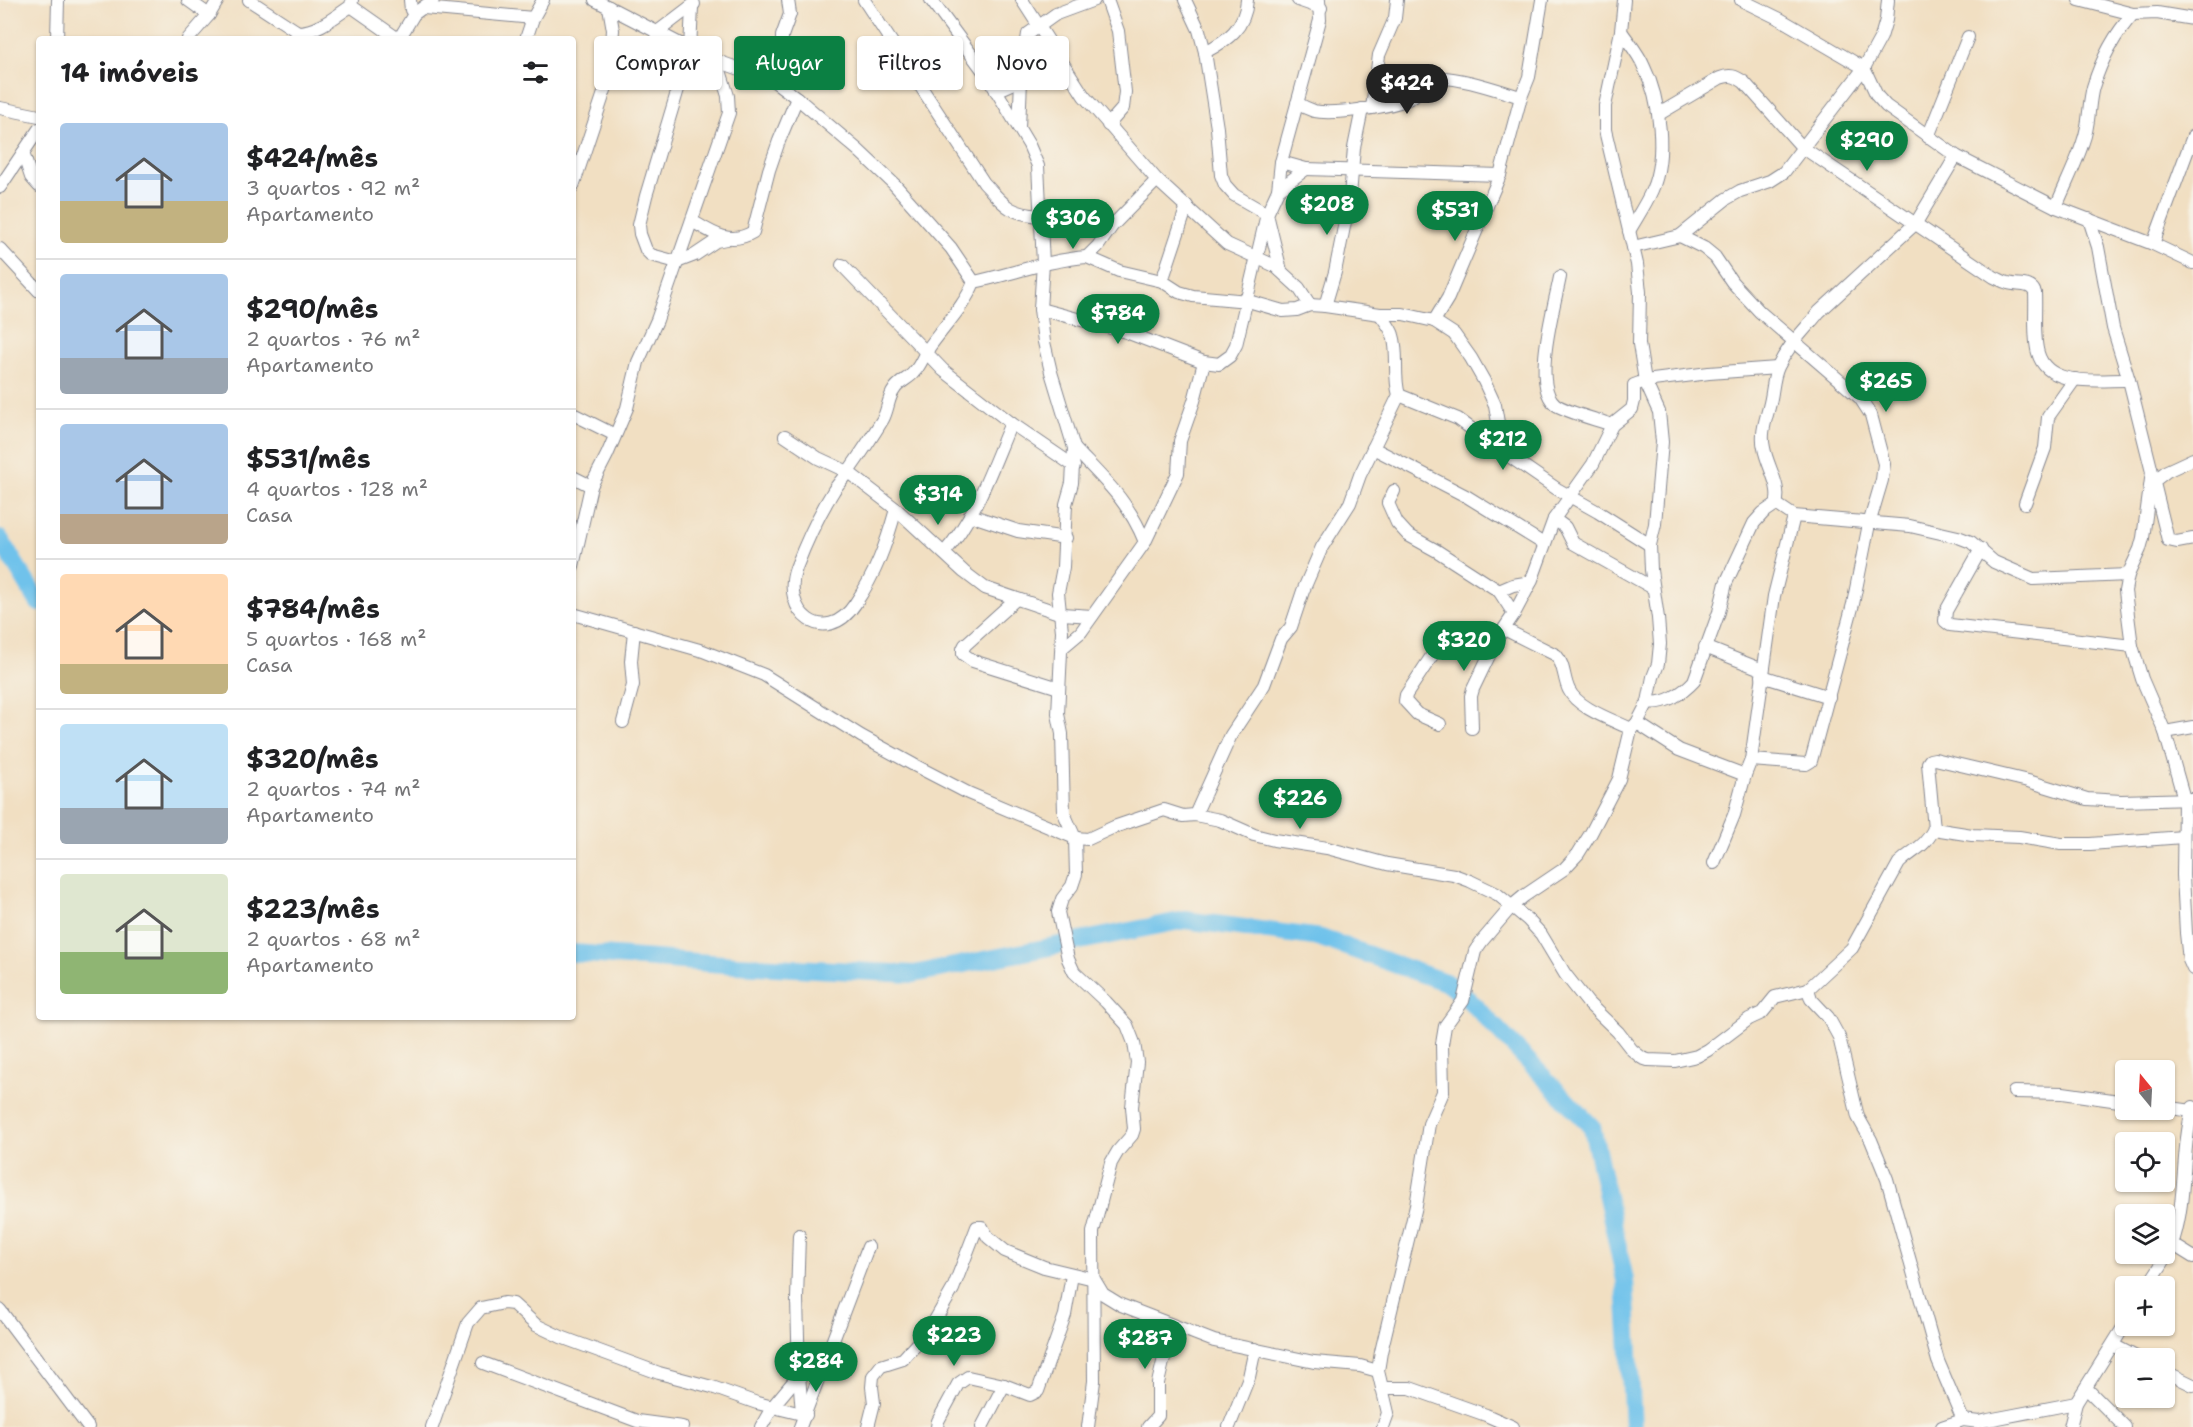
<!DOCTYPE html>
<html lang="pt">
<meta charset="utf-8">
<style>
:root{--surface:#fff;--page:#f2f2f2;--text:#202124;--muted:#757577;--line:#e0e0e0;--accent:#0b8043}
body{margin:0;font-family:"Shantell Sans",sans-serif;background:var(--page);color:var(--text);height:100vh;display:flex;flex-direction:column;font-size:22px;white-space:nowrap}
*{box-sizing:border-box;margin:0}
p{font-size:20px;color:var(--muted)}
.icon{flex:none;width:33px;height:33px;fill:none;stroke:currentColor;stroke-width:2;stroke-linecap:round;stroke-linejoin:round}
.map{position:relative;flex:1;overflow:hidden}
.sheet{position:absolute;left:36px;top:36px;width:540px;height:984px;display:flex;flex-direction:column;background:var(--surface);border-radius:6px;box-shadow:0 2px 4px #0004}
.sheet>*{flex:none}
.banner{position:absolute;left:594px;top:36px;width:570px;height:54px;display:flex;gap:12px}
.needle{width:39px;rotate:342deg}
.fabs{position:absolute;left:2115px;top:1060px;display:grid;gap:12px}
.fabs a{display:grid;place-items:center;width:60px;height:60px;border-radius:6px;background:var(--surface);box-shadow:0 2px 4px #0004;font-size:30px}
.price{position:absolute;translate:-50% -51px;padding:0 14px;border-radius:21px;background:var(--accent);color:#fff;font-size:20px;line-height:39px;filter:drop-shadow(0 2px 3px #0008)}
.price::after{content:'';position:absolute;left:50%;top:36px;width:18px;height:14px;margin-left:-9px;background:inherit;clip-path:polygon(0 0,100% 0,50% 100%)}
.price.active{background:#222;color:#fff}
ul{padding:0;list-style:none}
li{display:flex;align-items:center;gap:18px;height:150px;padding:0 24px}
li+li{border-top:2px solid var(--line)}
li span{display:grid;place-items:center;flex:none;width:168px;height:120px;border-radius:6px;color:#555}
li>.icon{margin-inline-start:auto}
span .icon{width:72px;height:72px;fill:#fffc;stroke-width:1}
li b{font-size:26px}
h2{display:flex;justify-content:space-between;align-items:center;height:72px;padding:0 24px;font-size:26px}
.tag{padding:0 21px;border-radius:6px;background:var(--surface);box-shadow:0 2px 4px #0004;font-size:21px;line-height:54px}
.tag.active{background:var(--accent);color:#fff}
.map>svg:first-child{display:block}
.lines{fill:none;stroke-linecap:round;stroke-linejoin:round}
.river{stroke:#6fc2eb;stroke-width:18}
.minor-casing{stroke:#868790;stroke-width:14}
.minor{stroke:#fff;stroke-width:12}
</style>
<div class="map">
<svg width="2193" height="1427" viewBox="0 0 2193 1427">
<rect width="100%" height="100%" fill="#f7f3e8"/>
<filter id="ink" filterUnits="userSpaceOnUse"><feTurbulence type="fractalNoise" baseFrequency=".0167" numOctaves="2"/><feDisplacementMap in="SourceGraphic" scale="12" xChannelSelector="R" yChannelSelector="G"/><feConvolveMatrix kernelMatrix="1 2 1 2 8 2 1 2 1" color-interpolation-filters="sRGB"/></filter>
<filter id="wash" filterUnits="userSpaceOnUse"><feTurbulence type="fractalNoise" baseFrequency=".008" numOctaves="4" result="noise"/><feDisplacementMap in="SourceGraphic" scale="24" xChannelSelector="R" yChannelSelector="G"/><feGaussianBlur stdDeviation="1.35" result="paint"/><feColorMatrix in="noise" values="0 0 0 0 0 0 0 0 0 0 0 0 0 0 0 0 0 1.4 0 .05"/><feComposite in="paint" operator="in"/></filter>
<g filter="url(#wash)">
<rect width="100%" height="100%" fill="#f1dfc2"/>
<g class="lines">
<g class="river">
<path d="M0 539 39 603"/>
<path d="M573 953 737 965 914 974 1185 920 1321 938 1445 982 1466 997 1592 1127 1625 1280 1633 1427"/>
</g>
</g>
</g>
<g filter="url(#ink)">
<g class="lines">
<g class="minor-casing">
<g id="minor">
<path d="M188 0 209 15"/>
<path d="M249 0 298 32C317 32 336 16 351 6L352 0"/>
<path d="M410 0 411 10 414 14"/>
<path d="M595 0 690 49 717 61 774 81 797 98 858 150 894 184 951 248 974 282"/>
<path d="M864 0 984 183C1005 205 1007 213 1040 216"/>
<path d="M931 0 988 77 1029 145 1038 166 1043 263 1040 309 1044 342 1051 372 1074 448 1072 483 1066 504 1063 567 1058 593 1062 631 1058 714 1062 734 1064 813 1075 838 1076 874 1072 886 1062 899 1058 912 1068 959 1074 972 1106 1002 1127 1025 1134 1043 1137 1062 1132 1107 1134 1129 1132 1135 1118 1151 1111 1163 1093 1232 1094 1381 1088 1427"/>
<path d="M1022 0 1084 96 1157 180 1227 244 1275 266 1299 288 1310 305"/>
<path d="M1107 0 1118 31 1125 92 1123 108 1108 125"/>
<path d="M1185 0 1199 30 1205 52 1217 128 1221 175 1225 185 1234 195 1267 214 1281 271"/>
<path d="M1298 0 1321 8"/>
<path d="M1741 0 1780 19 1864 68 1877 96 1886 106 1956 156 2056 207 2153 244 2193 263"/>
<path d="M2079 0 2133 14 2157 13 2193 19"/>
<path d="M351 6 398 39"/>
<path d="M692 7 690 49 646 196 639 225 640 234 646 250 651 255 677 262 695 255 716 241 726 239"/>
<path d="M424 8 533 18"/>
<path d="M1621 31C1629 43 1639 54 1644 67 1660 99 1667 156 1652 190 1646 204 1637 217 1629 231"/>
<path d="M656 33 694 4"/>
<path d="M57 39 58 0"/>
<path d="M188 39 209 15 218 0"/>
<path d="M399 39 414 14 433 0"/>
<path d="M526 39 533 18 543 0"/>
<path d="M1205 52C1228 40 1245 28 1247 0"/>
<path d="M774 81 782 61V36L790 14 788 0"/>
<path d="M996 91 1021 80"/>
<path d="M1297 103C1302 106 1308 109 1314 111 1332 115 1393 107 1410 98 1421 93 1421 79 1439 78 1461 77 1500 91 1521 97"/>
<path d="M0 108 39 116"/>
<path d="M1372 108 1379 55 1395 18 1397 0"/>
<path d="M1659 114 1720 78C1730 74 1735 76 1744 82L1802 147 1994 277C1999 279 2003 282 2008 283 2018 286 2031 282 2035 293 2036 310 2033 337 2038 353 2048 389 2101 379 2129 380"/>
<path d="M1019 128 1021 80 1028 34 1056 14 1094 0"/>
<path d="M1928 137 1968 37"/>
<path d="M23 153 31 177 39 186"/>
<path d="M1306 169 1500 175"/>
<path d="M1157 180 1112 226 1098 246 1087 257 1119 271 1162 281 1179 292 1193 296 1248 301 1283 311 1297 310 1310 305 1325 306 1380 314H1403L1434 321 1454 334 1471 358 1484 381 1495 405 1503 452 1557 489 1598 512 1650 545"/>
<path d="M573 186 607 84 614 65 611 54 613 30 609 7"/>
<path d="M0 187 39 129"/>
<path d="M1278 190 1306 169 1281 162"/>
<path d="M2056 207C2065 185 2076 164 2083 142 2090 124 2088 105 2093 87 2101 61 2115 34 2133 14"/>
<path d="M2089 219 2098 247 2113 328 2129 380 2152 472 2143 538 2140 549 2128 575 2125 591 2128 615 2132 646 2142 679 2165 732 2184 799 2183 875 2186 933 2189 960 2193 969"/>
<path d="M692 221C712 233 730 246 753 232L769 170 779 141 797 98"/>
<path d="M1680 236 1704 248 1715 257 1732 282 1760 312 1860 398 1871 415 1884 464 1882 480 1869 524 1853 604 1811 761 1806 764 1751 760"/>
<path d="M2153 244 2193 136"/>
<path d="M1633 247 1680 236 1726 199 1740 191 1770 181 1784 172 1864 68 1881 37 1886 20 1888 0"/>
<path d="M0 249 39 291"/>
<path d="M842 265 943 370 1011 423 1074 466"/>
<path d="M1560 277C1555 304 1531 384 1555 404 1565 412 1599 420 1612 425"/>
<path d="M1162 281 1187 206"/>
<path d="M974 282C1012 274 1048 260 1087 257"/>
<path d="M1325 306 1335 272 1342 237 1350 196 1354 148 1362 109"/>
<path d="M1040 309 1126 332 1204 362"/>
<path d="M1434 321 1448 298 1500 175 1521 97 1529 77 1542 0"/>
<path d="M1399 395 1458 419 1503 452"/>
<path d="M573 414 615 435"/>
<path d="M785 436 818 458 848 472 896 509 964 572 985 588 1062 614 1092 616"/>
<path d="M1074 448C1104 480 1128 500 1145 542"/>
<path d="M1373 448 1466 496 1544 544"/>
<path d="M573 477 591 486"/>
<path d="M2153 479 2168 540 2177 542 2193 539"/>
<path d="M2154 481 2167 471 2193 459"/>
<path d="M1394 491 1388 503 1397 523 1408 535 1437 551 1499 591 1513 585 1531 582"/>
<path d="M2025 503 2045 448 2048 417 2075 379"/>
<path d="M1776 504 1794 516 1910 526 1958 537 1971 542 1994 562 2033 579 2128 575"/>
<path d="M896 509C886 545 876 573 855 604 825 649 780 612 796 568 806 542 819 514 834 490 838 484 843 478 848 472 860 455 872 437 883 419 888 410 888 398 894 390 898 382 909 379 914 372 921 365 923 356 928 349 944 326 964 307 974 282"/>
<path d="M970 515 1018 531 1066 538"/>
<path d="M1554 519 1565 527 1573 543 1653 588"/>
<path d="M1981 549 1946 611 1945 621 1950 625 2132 646"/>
<path d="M944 553C976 517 992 467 1011 423"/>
<path d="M573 566 591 486 607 455 627 408 638 362 657 320 729 113 728 96 717 61"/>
<path d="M1499 591 1514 614"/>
<path d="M1016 599 965 645 963 649V654L973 661 1059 688"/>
<path d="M573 614 703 651 764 675 861 736 914 765 968 793 1075 838 1088 839 1114 827 1164 810 1183 816 1195 815 1220 820 1254 835 1274 840 1327 848 1387 864 1454 875 1470 881 1497 894 1528 920 1541 934 1565 974 1588 1003 1618 1032 1632 1050 1642 1058 1648 1060 1675 1061 1697 1056 1708 1050 1749 1019 1762 1013 1775 997 1808 989"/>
<path d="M1504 629 1556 655C1565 665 1563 678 1569 690 1577 708 1613 720 1631 729"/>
<path d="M1705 647 1763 670"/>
<path d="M1062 648 1081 632 1145 542 1178 473 1180 441 1194 401 1204 362 1219 364 1230 356 1236 345 1267 214 1278 190 1281 162 1320 20 1319 0"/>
<path d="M1762 676 1829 697"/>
<path d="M1648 702C1665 705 1683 693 1694 681L1719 612 1726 583 1754 523 1763 513 1776 504C1782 487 1767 466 1764 448 1760 432 1767 417 1770 403 1773 391 1773 377 1778 367 1788 345 1805 330 1819 312L1916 223 1956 156"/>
<path d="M623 722 633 685 631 661 634 631"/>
<path d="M1637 723 1679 750 1745 775"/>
<path d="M1440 724 1417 714 1405 701 1406 695 1443 639 1448 635H1453L1491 651"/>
<path d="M1472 728 1471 696 1473 689 1497 639 1514 614 1531 582 1554 519 1593 464 1612 425 1632 409 1634 401V385L1645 381 1709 373 1777 368"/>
<path d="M2165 732 2193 727"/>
<path d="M1195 815 1231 735 1264 685 1281 639 1291 627 1303 591 1322 547 1350 503 1360 475 1399 395C1393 376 1399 354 1393 335 1391 328 1384 320 1380 314"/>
<path d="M1934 829 1928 763 1930 760 1935 759 2028 781 2087 799 2121 801 2193 799"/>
<path d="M1714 863 1734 815 1745 775 1751 760 1774 596 1794 516"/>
<path d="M2014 1092 2063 1093 2126 1102"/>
<path d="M2164 1107 2192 1111"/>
<path d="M2172 1244 2193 1257"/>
<path d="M2147 1287C2157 1271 2169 1256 2174 1238 2187 1195 2181 1150 2193 1107"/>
<path d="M0 1310 88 1427"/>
<path d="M2113 1345 2140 1359"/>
<path d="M483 1363 637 1421 682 1427"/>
<path d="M2164 1371 2193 1385"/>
<path d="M799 1375 802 1413"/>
<path d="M1382 1388H1410L1486 1415 1513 1427"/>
<path d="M2086 1388 2125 1427"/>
<path d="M1963 1420 1938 1361 1887 1179 1871 1140 1858 1117 1839 1037 1828 1017 1811 999 1808 989 1852 948 1899 863C1915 848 1923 849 1934 829L1972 835 2019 837 2061 844H2090L2183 837"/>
<path d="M432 1427 468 1323 481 1308 504 1303 513 1304 536 1325 561 1337 659 1373 712 1387 757 1403 806 1415"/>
<path d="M761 1427 773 1406 799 1375 797 1299 799 1235"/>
<path d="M800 1427 868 1247"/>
<path d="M868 1427 874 1403 872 1387 873 1376 881 1366 903 1359 930 1329 953 1289 977 1227H982L988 1237 1005 1251 1044 1267 1094 1279 1103 1294 1121 1305 1214 1341 1314 1362 1360 1366 1378 1371"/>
<path d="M937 1427 938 1421 958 1384 968 1377 1004 1385 1030 1395 1038 1391 1065 1315 1072 1275"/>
<path d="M982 1427 1004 1385"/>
<path d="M1148 1427 1158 1416V1383L1163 1362 1175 1326"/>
<path d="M1229 1427 1249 1377 1255 1349"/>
<path d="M1383 1427 1388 1413 1378 1371 1381 1352 1416 1206 1429 1124 1443 1092 1442 1044 1445 1026 1463 1001 1475 951 1482 941 1512 906 1524 896 1564 869 1578 854 1591 833 1619 779 1631 729 1637 723 1648 702 1653 677 1658 664 1660 644 1658 618 1651 570 1650 545 1655 524 1662 442 1659 412 1645 381 1639 344 1640 292 1637 264 1605 130V106L1621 31 1624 0"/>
<path d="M1942 1427 1963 1420 1979 1422 1988 1420 2076 1403"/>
<path d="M2070 1427 2076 1403 2126 1323"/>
</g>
</g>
<use href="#minor" class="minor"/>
</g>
</g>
</svg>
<div class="fabs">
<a><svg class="needle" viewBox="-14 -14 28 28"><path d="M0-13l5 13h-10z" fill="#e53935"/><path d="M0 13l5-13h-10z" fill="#757577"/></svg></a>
<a><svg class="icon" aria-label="locate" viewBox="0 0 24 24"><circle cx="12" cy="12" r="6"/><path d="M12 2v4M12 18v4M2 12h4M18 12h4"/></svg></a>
<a><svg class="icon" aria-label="layers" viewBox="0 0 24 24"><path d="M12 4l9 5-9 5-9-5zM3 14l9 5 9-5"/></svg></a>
<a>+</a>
<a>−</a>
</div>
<b class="price active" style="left:1407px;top:115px">$424</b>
<b class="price" style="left:1867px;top:172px">$290</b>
<b class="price" style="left:1327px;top:236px">$208</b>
<b class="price" style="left:1455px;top:242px">$531</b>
<b class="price" style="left:1073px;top:250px">$306</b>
<b class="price" style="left:1118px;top:345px">$784</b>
<b class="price" style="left:1886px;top:413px">$265</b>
<b class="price" style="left:1503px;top:471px">$212</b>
<b class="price" style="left:938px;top:526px">$314</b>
<b class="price" style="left:1464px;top:672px">$320</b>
<b class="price" style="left:1300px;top:830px">$226</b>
<b class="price" style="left:954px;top:1367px">$223</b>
<b class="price" style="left:1145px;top:1370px">$287</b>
<b class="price" style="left:816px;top:1393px">$284</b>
<div class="banner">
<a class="tag">Comprar</a>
<a class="tag active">Alugar</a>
<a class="tag">Filtros</a>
<a class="tag">Novo</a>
</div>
<section class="sheet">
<h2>14 imóveis<svg class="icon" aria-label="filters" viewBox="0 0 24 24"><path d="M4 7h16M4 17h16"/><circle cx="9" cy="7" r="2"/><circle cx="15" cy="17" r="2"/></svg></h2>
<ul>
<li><span style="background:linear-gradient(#a9c7e8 65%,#c2b280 0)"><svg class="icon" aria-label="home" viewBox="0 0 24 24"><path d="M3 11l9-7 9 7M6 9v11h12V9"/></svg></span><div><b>$424/mês</b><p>3 quartos · 92 m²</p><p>Apartamento</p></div></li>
<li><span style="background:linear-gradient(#a9c7e8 70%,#9aa5b1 0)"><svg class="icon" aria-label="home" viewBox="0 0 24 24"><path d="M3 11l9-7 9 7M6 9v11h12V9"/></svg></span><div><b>$290/mês</b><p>2 quartos · 76 m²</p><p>Apartamento</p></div></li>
<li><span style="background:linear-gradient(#a9c7e8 75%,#b9a48a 0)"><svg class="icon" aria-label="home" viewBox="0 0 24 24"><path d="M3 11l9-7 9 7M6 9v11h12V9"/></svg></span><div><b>$531/mês</b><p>4 quartos · 128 m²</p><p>Casa</p></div></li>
<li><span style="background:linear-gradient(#ffd9b3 75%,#c2b280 0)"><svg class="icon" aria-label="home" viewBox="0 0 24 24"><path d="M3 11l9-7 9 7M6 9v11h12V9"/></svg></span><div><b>$784/mês</b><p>5 quartos · 168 m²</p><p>Casa</p></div></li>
<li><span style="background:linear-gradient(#bfe0f5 70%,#9aa5b1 0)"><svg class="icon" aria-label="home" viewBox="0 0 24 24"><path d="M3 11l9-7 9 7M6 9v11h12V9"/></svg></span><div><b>$320/mês</b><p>2 quartos · 74 m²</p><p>Apartamento</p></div></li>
<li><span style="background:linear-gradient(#dfe7d0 65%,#8fb573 0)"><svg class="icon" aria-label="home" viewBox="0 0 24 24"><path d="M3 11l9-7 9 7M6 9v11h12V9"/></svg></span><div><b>$223/mês</b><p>2 quartos · 68 m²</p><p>Apartamento</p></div></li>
</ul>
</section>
</div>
